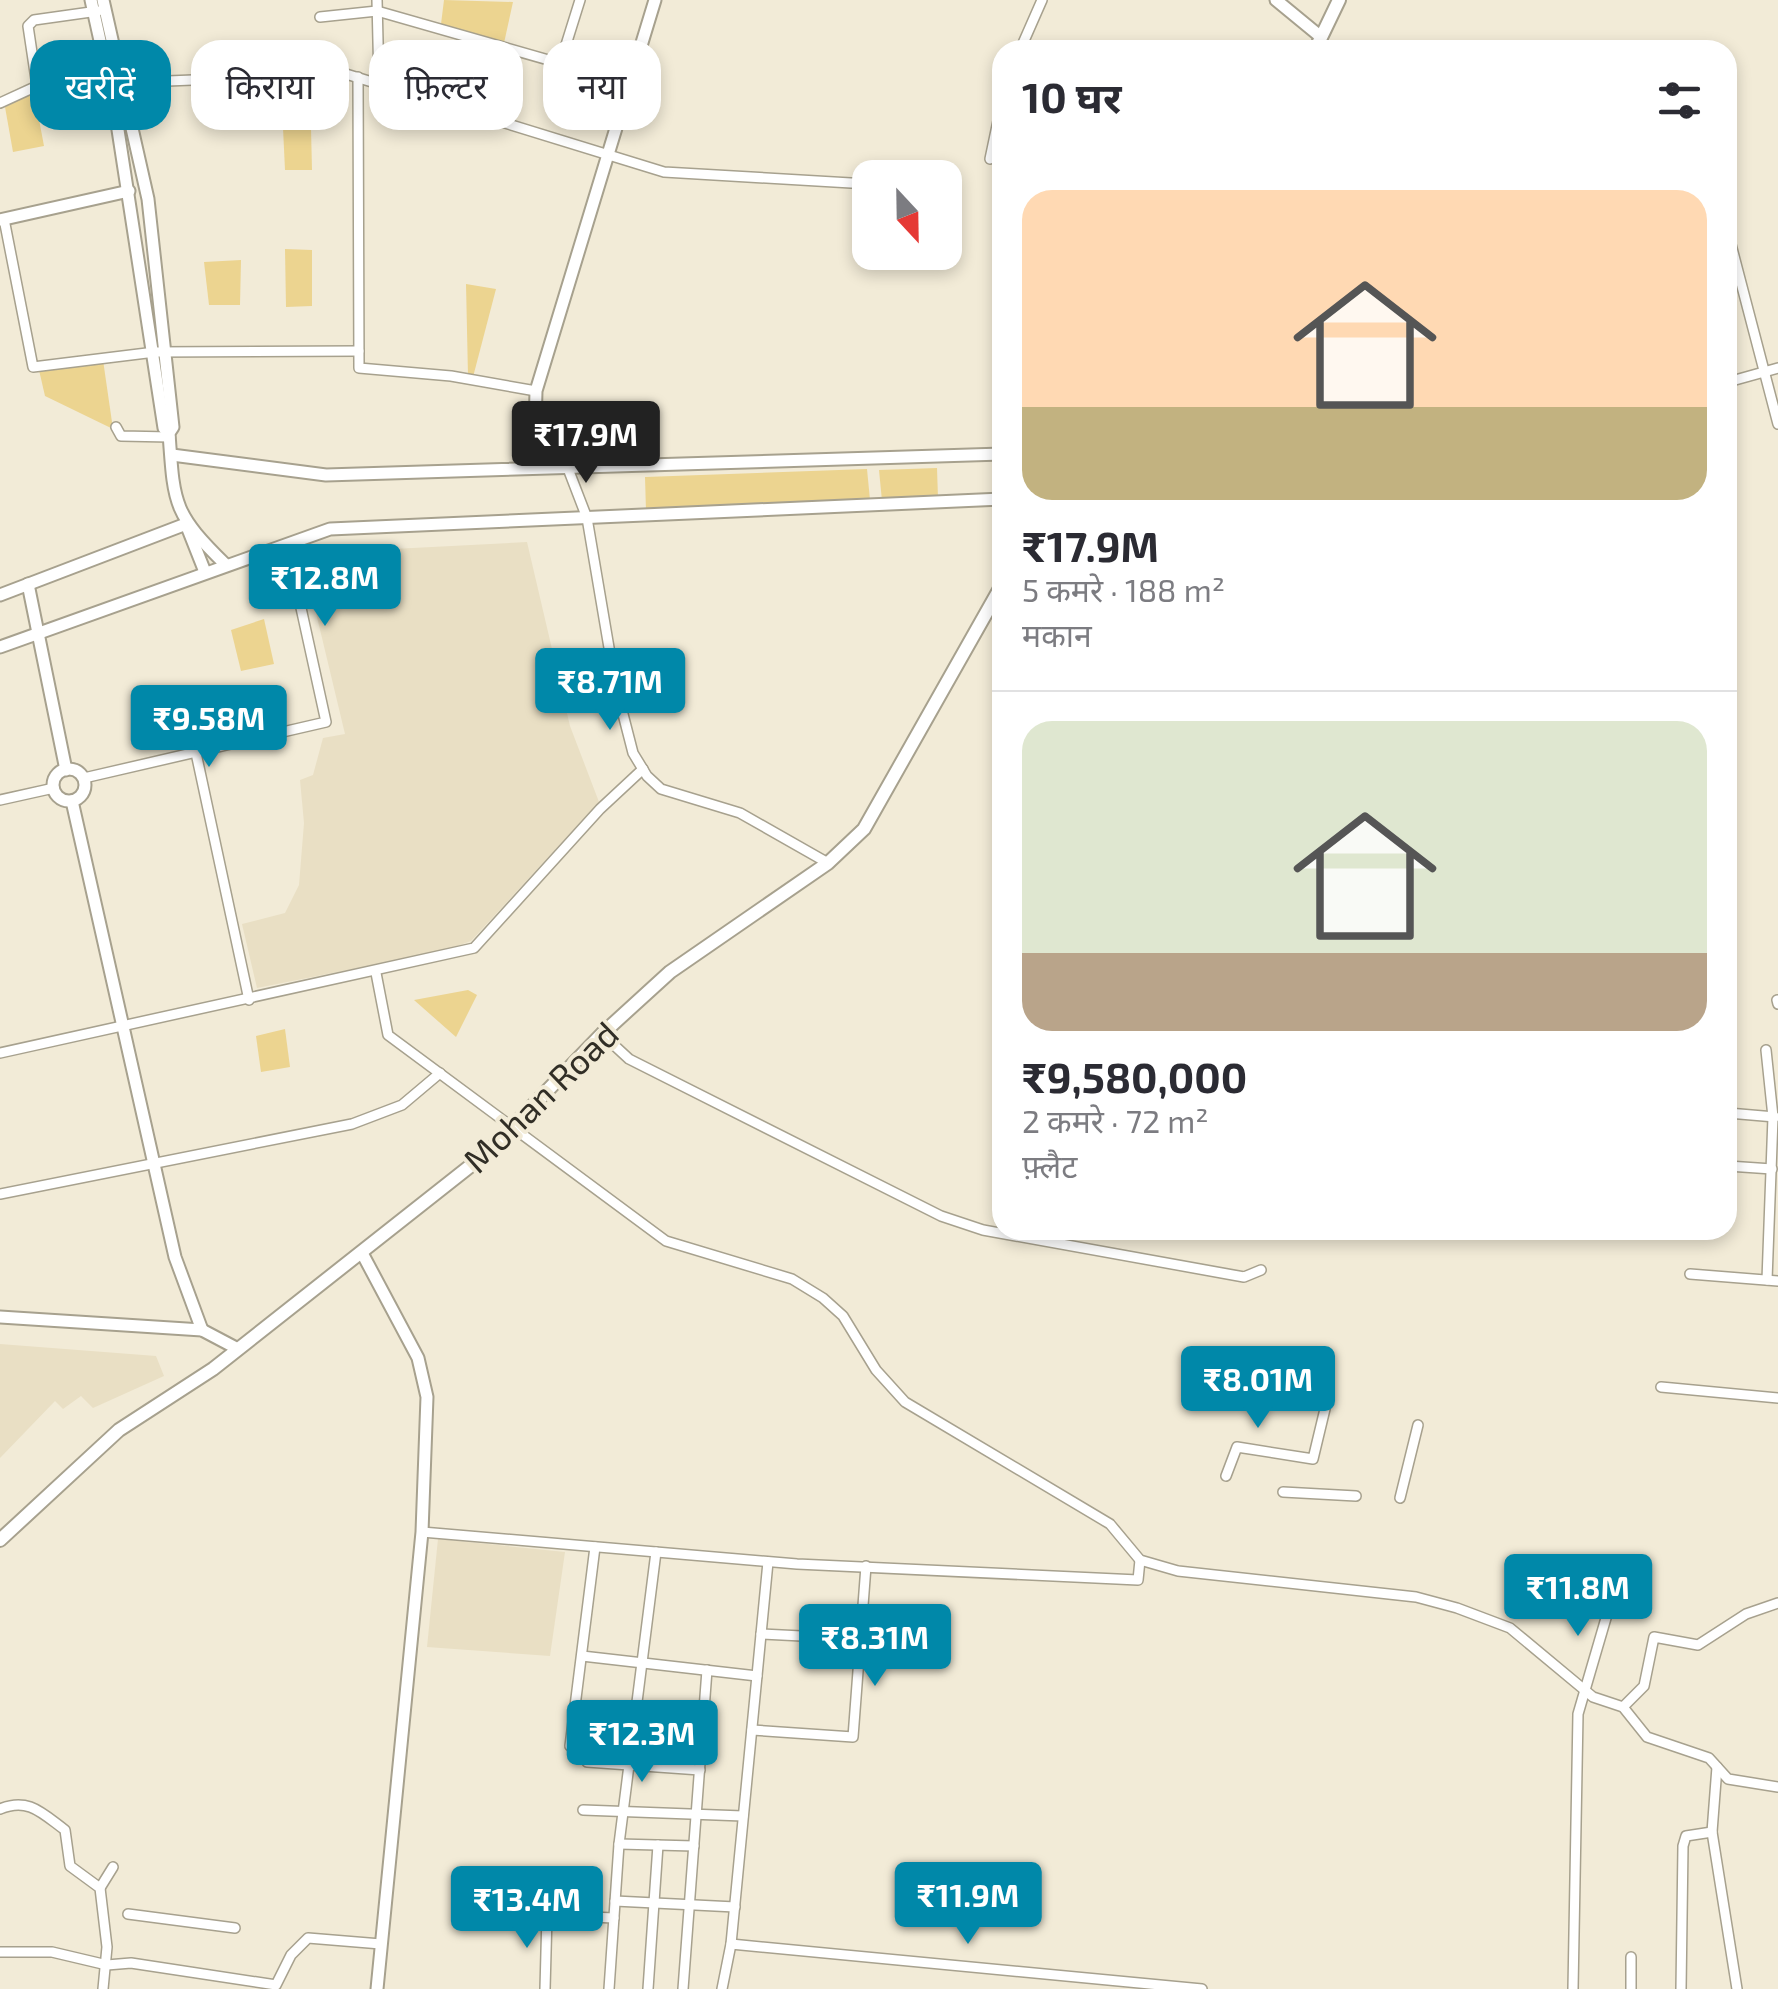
<!DOCTYPE html>
<html lang="hi">
<meta charset="utf-8">
<style>
:root{--surface:#fff;--page:#f2f2f3;--text:#2b2b33;--muted:#7c7c81;--line:#e1e1e2;--accent:#0088a9}
body{margin:0;font-family:"Exo 2","Noto Sans Devanagari",sans-serif;background:var(--page);color:var(--text);height:100vh;display:flex;flex-direction:column;font-size:38px;white-space:nowrap}
*{box-sizing:border-box;margin:0}
p{font-size:32px;color:var(--muted)}
.icon{flex:none;width:55px;height:55px;fill:none;stroke:currentColor;stroke-width:2;stroke-linecap:round;stroke-linejoin:round}
.map{position:relative;flex:1;overflow:hidden}
.panel{position:absolute;left:992px;top:40px;width:745px;height:1200px;display:flex;flex-direction:column;background:var(--surface);border-radius:30px;box-shadow:0 5px 15px #0003}
.panel>*{flex:none}
.banner{position:absolute;left:30px;top:40px;width:812px;height:90px;display:flex;gap:20px}
.needle{width:65px;rotate:158deg}
.fabs{position:absolute;left:852px;top:160px;display:grid;gap:20px}
.fabs a{display:grid;place-items:center;width:110px;height:110px;border-radius:20px;background:var(--surface);box-shadow:0 5px 15px #0003;font-size:50px}
.price{position:absolute;translate:-50% -85px;padding:0 22px;border-radius:10px;background:var(--accent);color:#fff;font-size:32px;line-height:65px;filter:drop-shadow(0 2px 5px #0008)}
.price::after{content:'';position:absolute;left:50%;top:60px;width:30px;height:22px;margin-left:-15px;background:inherit;clip-path:polygon(0 0,100% 0,50% 100%)}
.price.current{background:#222;color:#fff}
ul{padding:0;list-style:none}
li{display:grid;align-content:center;gap:20px;height:530px;padding:0 30px}
li+li{border-top:2px solid var(--line)}
li span{display:grid;place-items:center;height:310px;border-radius:30px;color:#555}
li>.icon{margin-inline-start:auto}
span .icon{width:180px;height:180px;fill:#fffc;stroke-width:1}
li b{font-size:42px}
h2{display:flex;justify-content:space-between;align-items:center;height:120px;padding:0 30px;font-size:42px}
.pill{padding:0 35px;border-radius:30px;background:var(--surface);box-shadow:0 5px 15px #0003;font-size:35px;line-height:90px}
.pill.current{background:var(--accent);color:#fff}
.map>svg:first-child{display:block}
.built{fill:#e9dfc4}
.green{fill:#ecd490}
.lines{fill:none;stroke-linecap:round;stroke-linejoin:round}
.street-casing{stroke:#a7a18e;stroke-width:12}
.secondary-casing{stroke:#a7a18e;stroke-width:15}
.primary-casing{stroke:#a7a18e;stroke-width:16}
.street{stroke:#fff;stroke-width:9}
.secondary{stroke:#fff;stroke-width:11}
.primary{stroke:#fff;stroke-width:12}
.labels{text-anchor:middle;dominant-baseline:central;stroke-width:8;stroke-linejoin:round;paint-order:stroke}
.street-label{font-size:35px;fill:#312e26;stroke:#f2ebd7}
</style>
<div class="map">
<svg width="1778" height="1989" viewBox="0 0 1778 1989">
<rect width="100%" height="100%" fill="#f2ebd7"/>
<g class="built">
<path d="M527 542 570 726 599 802 471 941 443 951 257 988 242 924 285 913 299 885 304 823 300 780 313 775 323 738 345 734 311 592 394 571 393 549Z"/>
<path d="M0 1344 156 1356 164 1376 93 1408 81 1396 63 1409 55 1401 0 1458Z"/>
<path d="M438 1539 565 1552 550 1656 427 1647Z"/>
</g>
<g class="green">
<path d="M444 0 513 2 504 43 441 24Z"/>
<path d="M34 93 44 146 13 152 5 107Z"/>
<path d="M283 128H311L312 170H285Z"/>
<path d="M285 249 312 250V306L286 307Z"/>
<path d="M241 260 240 305H209L204 262Z"/>
<path d="M466 284 496 289 473 377 468 376Z"/>
<path d="M103 360 113 429 45 396 39 370Z"/>
<path d="M937 468 938 498 882 501 879 470Z"/>
<path d="M867 469 870 500 646 511 645 477Z"/>
<path d="M264 619 274 664 241 671 231 630Z"/>
<path d="M468 990 477 995 456 1037 414 1000Z"/>
<path d="M285 1029 290 1067 261 1072 256 1036Z"/>
</g>
<g class="lines">
<g class="street-casing">
<g id="street">
<path d="M377 0 379 83"/>
<path d="M320 17 377 11 629 83"/>
<path d="M1020 50 1042 0"/>
<path d="M560 64 580 0"/>
<path d="M358 77 359 368 451 376 536 391"/>
<path d="M117 83 346 74 664 172 868 184"/>
<path d="M0 103 37 86 28 26 34 20 98 11"/>
<path d="M990 159 1002 102"/>
<path d="M4 219 33 367 155 352 359 351"/>
<path d="M1728 233 1778 424"/>
<path d="M1728 382 1778 368"/>
<path d="M116 427 121 436 170 437"/>
<path d="M567 466 587 518 615 683 633 753 647 776 661 789 740 813 828 863"/>
<path d="M196 753 249 1000"/>
<path d="M84 778 326 722 287 544"/>
<path d="M0 800 54 788"/>
<path d="M376 973 388 1035 666 1241 792 1279 823 1298 843 1316 876 1370 905 1402 1110 1524 1140 1560 1178 1571 1416 1597 1457 1608 1510 1628 1593 1697 1623 1707 1647 1737 1709 1758 1728 1779 1778 1787"/>
<path d="M1777 1000 1778 1004"/>
<path d="M602 1034 629 1059 941 1216 983 1230 1244 1277 1261 1270"/>
<path d="M1766 1050 1773 1117 1767 1280"/>
<path d="M0 1053 474 948 600 809 643 769"/>
<path d="M1728 1113 1775 1117"/>
<path d="M1728 1166 1772 1169"/>
<path d="M0 1194 352 1124 402 1105 440 1073"/>
<path d="M1690 1274 1778 1281"/>
<path d="M1661 1387 1778 1398"/>
<path d="M1226 1476 1237 1447 1313 1459 1325 1409"/>
<path d="M1283 1492 1356 1496"/>
<path d="M1400 1498 1418 1425"/>
<path d="M422 1532 797 1564 1138 1580 1140 1560"/>
<path d="M761 1634 921 1642"/>
<path d="M582 1656 757 1676"/>
<path d="M575 1707 703 1722"/>
<path d="M1623 1707 1644 1686 1654 1637 1698 1645 1746 1614 1778 1603"/>
<path d="M752 1730 853 1737 866 1566"/>
<path d="M570 1746 595 1547"/>
<path d="M587 1762 700 1770"/>
<path d="M1717 1767 1712 1832 1737 1989"/>
<path d="M0 1809C28 1797 42 1813 65 1830L70 1866 100 1888 107 1947 103 1989"/>
<path d="M583 1810 743 1816"/>
<path d="M619 1844 694 1846"/>
<path d="M100 1888 113 1867"/>
<path d="M615 1901 735 1907"/>
<path d="M128 1914 235 1928"/>
<path d="M731 1944 1202 1989"/>
<path d="M0 1952H52L107 1965 131 1963 276 1985 291 1955 308 1938 381 1944"/>
<path d="M1631 1957V1989"/>
<path d="M545 1989 547 1915 614 1918"/>
<path d="M609 1989 619 1844 656 1552"/>
<path d="M648 1989 658 1845"/>
<path d="M683 1989 707 1670"/>
<path d="M722 1989 731 1944 768 1562"/>
<path d="M1573 1989 1578 1714 1611 1601"/>
<path d="M1681 1989 1683 1846 1686 1836 1712 1832"/>
</g>
</g>
<g class="secondary-casing">
<g id="secondary">
<path d="M91 0 114 104 164 428 169 433"/>
<path d="M103 0 148 199 173 427 169 433C174 505 173 513 226 565"/>
<path d="M1276 0 1321 37"/>
<path d="M0 220 129 191"/>
<path d="M172 455 326 475 1002 454"/>
<path d="M534 467 536 391 655 0"/>
<path d="M28 584 66 770"/>
<path d="M0 595 186 524 205 572"/>
<path d="M0 647 330 529 1002 499"/>
<circle cx="69" cy="785" r="16"/>
<path d="M72 801 175 1257 202 1330"/>
<path d="M362 1253 418 1358 427 1397 422 1532 377 1989"/>
<path d="M0 1317 202 1330 238 1349"/>
</g>
</g>
<g class="primary-casing">
<g id="primary">
<path d="M1315 50 1339 0"/>
<path d="M0 1540 119 1430 213 1369 488 1152 602 1034 670 972 828 863 864 829 1002 585"/>
</g>
</g>
<use href="#street" class="street"/>
<use href="#secondary" class="secondary"/>
<use href="#primary" class="primary"/>
</g>
<g class="labels">
<g class="street-label">
<text transform="translate(540 1096) rotate(-44)">Mohan Road</text>
</g>
</g>
</svg>
<div class="fabs">
<a><svg class="needle" viewBox="-14 -14 28 28"><path d="M0-13l5 13h-10z" fill="#e53935"/><path d="M0 13l5-13h-10z" fill="#7c7c81"/></svg></a>
</div>
<b class="price current" style="left:586px;top:486px">₹17.9M</b>
<b class="price" style="left:325px;top:629px">₹12.8M</b>
<b class="price" style="left:610px;top:733px">₹8.71M</b>
<b class="price" style="left:209px;top:770px">₹9.58M</b>
<b class="price" style="left:1258px;top:1431px">₹8.01M</b>
<b class="price" style="left:1578px;top:1639px">₹11.8M</b>
<b class="price" style="left:875px;top:1689px">₹8.31M</b>
<b class="price" style="left:642px;top:1785px">₹12.3M</b>
<b class="price" style="left:968px;top:1947px">₹11.9M</b>
<b class="price" style="left:527px;top:1951px">₹13.4M</b>
<div class="banner">
<a class="pill current">खरीदें</a>
<a class="pill">किराया</a>
<a class="pill">फ़िल्टर</a>
<a class="pill">नया</a>
</div>
<section class="panel">
<h2>10 घर<svg class="icon" aria-label="filters" viewBox="0 0 24 24"><path d="M4 7h16M4 17h16"/><circle cx="9" cy="7" r="2"/><circle cx="15" cy="17" r="2"/></svg></h2>
<ul>
<li><span style="background:linear-gradient(#ffd9b3 70%,#c2b280 0)"><svg class="icon" aria-label="home" viewBox="0 0 24 24"><path d="M3 11l9-7 9 7M6 9v11h12V9"/></svg></span><div><b>₹17.9M</b><p>5 कमरे · 188 m²</p><p>मकान</p></div></li>
<li><span style="background:linear-gradient(#dfe7d0 75%,#b9a48a 0)"><svg class="icon" aria-label="home" viewBox="0 0 24 24"><path d="M3 11l9-7 9 7M6 9v11h12V9"/></svg></span><div><b>₹9,580,000</b><p>2 कमरे · 72 m²</p><p>फ़्लैट</p></div></li>
</ul>
</section>
</div>
